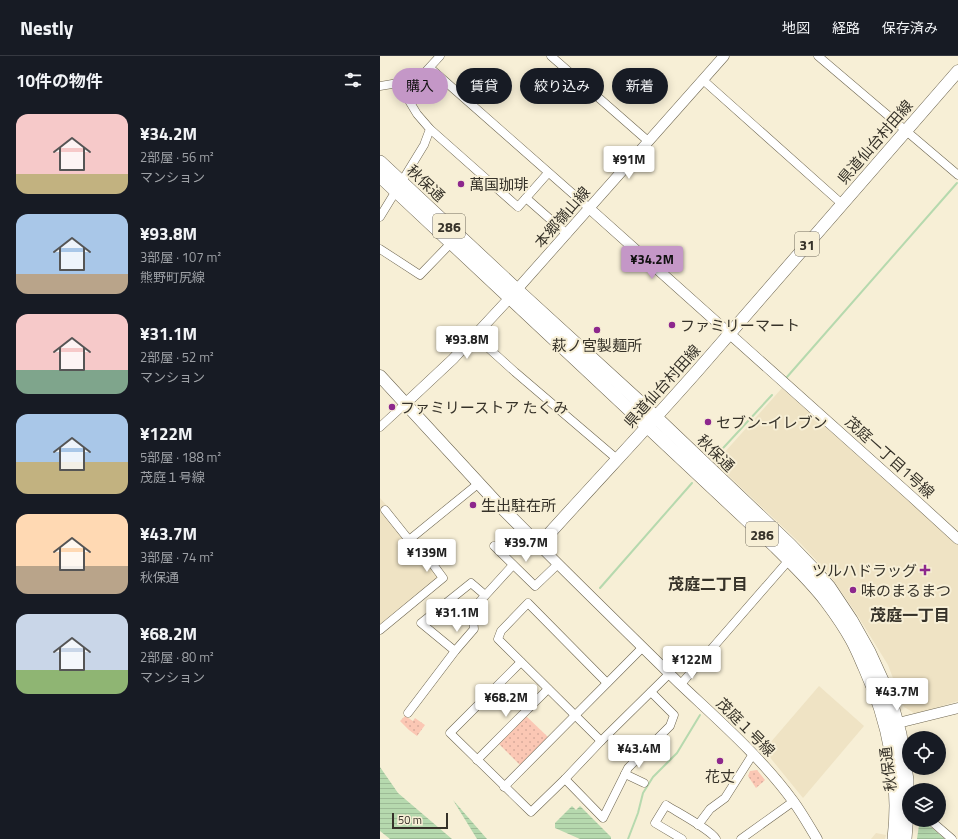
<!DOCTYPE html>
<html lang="ja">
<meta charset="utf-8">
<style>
:root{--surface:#171b24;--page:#242831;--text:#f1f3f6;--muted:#9ea1a6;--line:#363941;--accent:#c497c7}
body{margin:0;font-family:"Titillium Web","Noto Sans JP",sans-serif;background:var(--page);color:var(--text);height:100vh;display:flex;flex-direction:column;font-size:15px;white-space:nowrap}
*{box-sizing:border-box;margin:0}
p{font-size:13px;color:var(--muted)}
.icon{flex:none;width:22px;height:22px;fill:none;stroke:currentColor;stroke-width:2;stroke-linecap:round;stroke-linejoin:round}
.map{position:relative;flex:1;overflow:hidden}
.sheet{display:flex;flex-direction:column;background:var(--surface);width:380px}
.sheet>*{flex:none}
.top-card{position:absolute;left:12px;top:12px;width:380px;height:36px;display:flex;gap:8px}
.tools{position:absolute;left:522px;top:675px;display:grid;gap:8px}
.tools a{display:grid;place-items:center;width:44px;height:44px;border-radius:50%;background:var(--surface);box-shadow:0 2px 10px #0003;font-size:20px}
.scale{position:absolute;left:12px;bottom:10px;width:56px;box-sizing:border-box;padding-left:4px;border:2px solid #363229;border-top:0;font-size:11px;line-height:14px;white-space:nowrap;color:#363229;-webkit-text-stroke:3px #f7efd6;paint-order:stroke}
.price{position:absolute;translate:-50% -34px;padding:0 9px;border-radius:4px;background:#fff;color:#222;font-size:13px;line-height:26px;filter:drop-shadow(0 1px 2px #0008)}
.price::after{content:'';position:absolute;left:50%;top:24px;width:12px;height:9px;margin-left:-6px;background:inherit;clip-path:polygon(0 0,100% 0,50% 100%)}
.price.current{background:var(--accent);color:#111}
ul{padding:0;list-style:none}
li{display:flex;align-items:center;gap:12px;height:100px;padding:0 16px}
li span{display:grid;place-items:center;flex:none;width:112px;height:80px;border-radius:12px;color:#555}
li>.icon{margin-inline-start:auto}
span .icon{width:48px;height:48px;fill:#fffc;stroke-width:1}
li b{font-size:17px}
h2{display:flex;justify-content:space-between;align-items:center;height:48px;padding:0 16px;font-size:17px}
.chip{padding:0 14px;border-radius:18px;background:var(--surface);box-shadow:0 2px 10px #0003;font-size:14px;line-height:36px}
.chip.current{background:var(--accent);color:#111}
header{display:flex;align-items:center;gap:24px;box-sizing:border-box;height:56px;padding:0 20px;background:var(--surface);border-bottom:1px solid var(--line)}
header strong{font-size:19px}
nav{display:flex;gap:22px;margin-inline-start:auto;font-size:14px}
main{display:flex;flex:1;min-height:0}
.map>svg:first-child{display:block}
.built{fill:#efe3c4}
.park{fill:url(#park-dots)}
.water{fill:url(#water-rules)}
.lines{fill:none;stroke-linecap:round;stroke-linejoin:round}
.stream{stroke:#b6d9ae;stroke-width:2}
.minor-casing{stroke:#6c644f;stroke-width:9}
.tertiary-casing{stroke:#6c644f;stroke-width:11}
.primary-casing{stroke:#6c644f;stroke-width:13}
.trunk-casing{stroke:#6c644f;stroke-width:14}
.minor{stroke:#fff;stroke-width:8}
.tertiary{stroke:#fff;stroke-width:10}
.primary{stroke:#fff;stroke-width:12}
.trunk{stroke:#fff;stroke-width:13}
.poi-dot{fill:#8d278d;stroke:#f7efd6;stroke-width:1.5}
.labels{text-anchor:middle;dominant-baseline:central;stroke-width:4;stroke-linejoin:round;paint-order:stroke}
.shield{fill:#f7efd6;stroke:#706b5d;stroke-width:1}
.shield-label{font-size:14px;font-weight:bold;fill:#363229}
.street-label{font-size:15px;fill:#363229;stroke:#f7efd6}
.poi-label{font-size:15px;fill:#363229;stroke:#f7efd6;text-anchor:start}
.neighbourhood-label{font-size:16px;font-weight:bold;fill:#363229;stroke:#f7efd6}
</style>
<header>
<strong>Nestly</strong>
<nav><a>地図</a><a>経路</a><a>保存済み</a></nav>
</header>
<main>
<section class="sheet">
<h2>10件の物件<svg class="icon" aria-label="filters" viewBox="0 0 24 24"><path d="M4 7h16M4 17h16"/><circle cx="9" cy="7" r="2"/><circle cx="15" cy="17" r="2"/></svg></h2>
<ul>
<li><span style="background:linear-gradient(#f6c9c9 75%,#c2b280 0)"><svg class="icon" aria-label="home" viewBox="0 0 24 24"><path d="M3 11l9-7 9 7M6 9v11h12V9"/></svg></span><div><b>¥34.2M</b><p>2部屋 · 56 m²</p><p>マンション</p></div></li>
<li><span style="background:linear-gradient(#a9c7e8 75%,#b9a48a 0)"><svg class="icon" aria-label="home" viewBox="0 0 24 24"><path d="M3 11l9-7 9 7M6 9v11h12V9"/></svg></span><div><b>¥93.8M</b><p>3部屋 · 107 m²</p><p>熊野町尻線</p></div></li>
<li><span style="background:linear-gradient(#f6c9c9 70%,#7fa58c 0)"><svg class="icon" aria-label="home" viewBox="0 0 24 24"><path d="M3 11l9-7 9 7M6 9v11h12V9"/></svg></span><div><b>¥31.1M</b><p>2部屋 · 52 m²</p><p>マンション</p></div></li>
<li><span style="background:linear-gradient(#a9c7e8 60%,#c2b280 0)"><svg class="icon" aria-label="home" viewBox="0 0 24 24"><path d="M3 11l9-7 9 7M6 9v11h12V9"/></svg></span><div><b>¥122M</b><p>5部屋 · 188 m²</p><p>茂庭１号線</p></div></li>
<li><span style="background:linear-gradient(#ffd9b3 65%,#b9a48a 0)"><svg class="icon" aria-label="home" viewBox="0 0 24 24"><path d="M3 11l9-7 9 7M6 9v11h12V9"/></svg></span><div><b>¥43.7M</b><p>3部屋 · 74 m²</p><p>秋保通</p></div></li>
<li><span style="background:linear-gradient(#c9d6e8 70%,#8fb573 0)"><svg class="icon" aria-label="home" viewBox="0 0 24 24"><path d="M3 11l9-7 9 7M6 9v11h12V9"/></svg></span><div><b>¥68.2M</b><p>2部屋 · 80 m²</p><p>マンション</p></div></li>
</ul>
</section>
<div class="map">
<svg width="578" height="783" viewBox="0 0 578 783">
<defs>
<pattern id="park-dots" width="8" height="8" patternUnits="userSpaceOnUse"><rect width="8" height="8" fill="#fbc7b4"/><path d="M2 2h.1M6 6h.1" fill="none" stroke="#d8ab9b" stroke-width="1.8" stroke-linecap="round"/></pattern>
<pattern id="water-rules" width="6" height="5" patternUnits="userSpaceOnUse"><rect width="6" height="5" fill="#b6d9ae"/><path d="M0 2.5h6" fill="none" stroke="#9dbb96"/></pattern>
</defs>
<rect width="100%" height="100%" fill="#f7efd6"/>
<g class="built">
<path d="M402 332 578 489V645L536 658 524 651 508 609 476 557 449 518 421 488 335 407Z"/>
<path d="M0 442 8 451 3 456 41 502 44 500 60 521 0 572Z"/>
<path d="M439 630 484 670 423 742 384 694Z"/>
<path d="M496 777 506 779 505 783H491Z"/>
</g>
<g class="park">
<path d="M25 660 33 665 35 662 45 669 37 680 29 674 20 665Z"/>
<path d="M146 660 168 681 140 709 119 688Z"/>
<path d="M377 714 385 724 376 732 368 720 370 715Z"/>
</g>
<g class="water">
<path d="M0 711 18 737 72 783H10L0 775Z"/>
<path d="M73 744 107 783H97Z"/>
<path d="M192 750 196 754 200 750 231 781V783H200L175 772V767Z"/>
<path d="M545 766 565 783H537L539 769Z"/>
</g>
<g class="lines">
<g class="stream">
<path d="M407 321 577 127"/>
<path d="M333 403 392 339"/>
<path d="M220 532 312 427"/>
<path d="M248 783 258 757 263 737 273 721 297 697 320 659"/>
</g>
<g class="minor-casing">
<g id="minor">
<path d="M171 0 268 85"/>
<path d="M438 0 578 119"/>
<path d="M50 12 209 152"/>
<path d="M323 24 462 148"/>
<path d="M0 30 18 27 25 38"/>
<path d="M50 73 138 151 168 117"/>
<path d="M146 142 187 178"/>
<path d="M0 161 44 89 50 73 37 58 25 38 60 0"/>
<path d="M0 193 40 219 71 187"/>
<path d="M95 280 135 316 237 403"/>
<path d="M0 371 26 347"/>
<path d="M29 484 99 427"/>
<path d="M114 490 155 530 178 508"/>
<path d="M0 574 63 522 46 499 29 484 5 454"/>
<path d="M75 595 41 567 91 527 105 539"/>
<path d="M141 606 70 677 151 756 185 723 221 685 290 617"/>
<path d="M301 628 409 504"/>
<path d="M28 657 75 595 94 573 92 554 133 509"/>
<path d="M221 685 118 583 121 575 148 547 227 627"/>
<path d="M97 704 168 633"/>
<path d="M245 718 264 727"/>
<path d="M185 723 223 762 248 712 290 670 294 659 271 636"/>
<path d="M124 731 263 591"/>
<path d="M550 764 572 783"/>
<path d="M318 769 330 753 345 742 373 698"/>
<path d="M302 783 275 767 286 749C297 756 331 774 336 783"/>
<path d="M361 783 414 745"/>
</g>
</g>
<g class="tertiary-casing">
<g id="tertiary">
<path d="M209 152 531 440 578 483"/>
<path d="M26 347 73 303 125 247 344 0"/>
<path d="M159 489C205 535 252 581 299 627 338 664 381 701 413 745 422 757 429 770 437 783"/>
<path d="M510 669 578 652"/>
</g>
</g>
<g class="primary-casing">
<path id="primary" d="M0 320 116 446 159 489C212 430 266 373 318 314L578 15"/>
</g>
<g class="trunk-casing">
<g id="trunk">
<path d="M0 106 137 234 264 350 410 489 434 514 449 531 471 564 489 596 510 642 520 678 527 724V757L525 783"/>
<path d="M0 120 396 491C414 509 432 526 447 546 456 558 465 571 472 584 477 593 481 603 485 612 509 665 521 725 514 783"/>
</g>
</g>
<use href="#minor" class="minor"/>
<use href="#tertiary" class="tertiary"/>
<use href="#primary" class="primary"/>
<use href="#trunk" class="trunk"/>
</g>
<g class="poi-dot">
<circle cx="81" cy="128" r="4"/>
<circle cx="292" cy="269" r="4"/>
<circle cx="217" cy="274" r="4"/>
<circle cx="12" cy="351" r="4"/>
<circle cx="328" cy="366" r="4"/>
<circle cx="93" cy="449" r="4"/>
<path d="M543 508h4v4h4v4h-4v4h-4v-4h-4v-4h4z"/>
<circle cx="473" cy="534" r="4"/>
<circle cx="340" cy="705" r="4"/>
</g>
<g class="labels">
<g class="shield">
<rect x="53" y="158" width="32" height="24" rx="3"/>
<rect x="415" y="176" width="24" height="24" rx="3"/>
<rect x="366" y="466" width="32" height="24" rx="3"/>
</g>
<g class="shield-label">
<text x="69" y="170">286</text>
<text x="427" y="188">31</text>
<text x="382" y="478">286</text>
</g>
<g class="street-label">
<text transform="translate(495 86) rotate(-49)">県道仙台村田線</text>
<text transform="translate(46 127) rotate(43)">秋保通</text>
<text transform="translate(182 161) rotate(-49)">本郷嶺山線</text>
<text transform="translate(282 330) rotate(-48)">県道仙台村田線</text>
<text transform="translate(336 397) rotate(44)">秋保通</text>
<text transform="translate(510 401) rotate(42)">茂庭一丁目1号線</text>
<text transform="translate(366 671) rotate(45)">茂庭１号線</text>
<text transform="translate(508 713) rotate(-97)">秋保通</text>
</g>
<g class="poi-label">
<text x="89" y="128">萬国珈琲</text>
<text x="300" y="269">ファミリーマート</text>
<text x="217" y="289" text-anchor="middle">萩ノ宮製麺所</text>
<text x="20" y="351">ファミリーストア たくみ</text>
<text x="336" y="366">セブン-イレブン</text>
<text x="101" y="449">生出駐在所</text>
<text x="537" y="514" text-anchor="end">ツルハドラッグ</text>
<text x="481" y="534">味のまるまつ</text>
<text x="340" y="720" text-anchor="middle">花丈</text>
</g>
<g class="neighbourhood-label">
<text x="328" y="528">茂庭二丁目</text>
<text x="530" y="559">茂庭一丁目</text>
</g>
</g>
</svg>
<div class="tools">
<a><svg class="icon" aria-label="locate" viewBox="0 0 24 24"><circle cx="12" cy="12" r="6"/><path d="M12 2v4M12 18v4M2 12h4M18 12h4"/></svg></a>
<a><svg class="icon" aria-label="layers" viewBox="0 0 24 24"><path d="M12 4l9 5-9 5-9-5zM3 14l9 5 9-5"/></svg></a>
</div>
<div class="scale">50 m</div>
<b class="price" style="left:249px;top:124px">¥91M</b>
<b class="price current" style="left:272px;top:224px">¥34.2M</b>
<b class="price" style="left:87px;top:304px">¥93.8M</b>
<b class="price" style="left:146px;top:507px">¥39.7M</b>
<b class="price" style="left:47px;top:517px">¥139M</b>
<b class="price" style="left:77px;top:577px">¥31.1M</b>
<b class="price" style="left:312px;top:624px">¥122M</b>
<b class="price" style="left:517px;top:656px">¥43.7M</b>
<b class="price" style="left:126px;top:662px">¥68.2M</b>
<b class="price" style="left:259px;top:713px">¥43.4M</b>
<div class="top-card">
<a class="chip current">購入</a>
<a class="chip">賃貸</a>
<a class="chip">絞り込み</a>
<a class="chip">新着</a>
</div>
</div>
</main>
